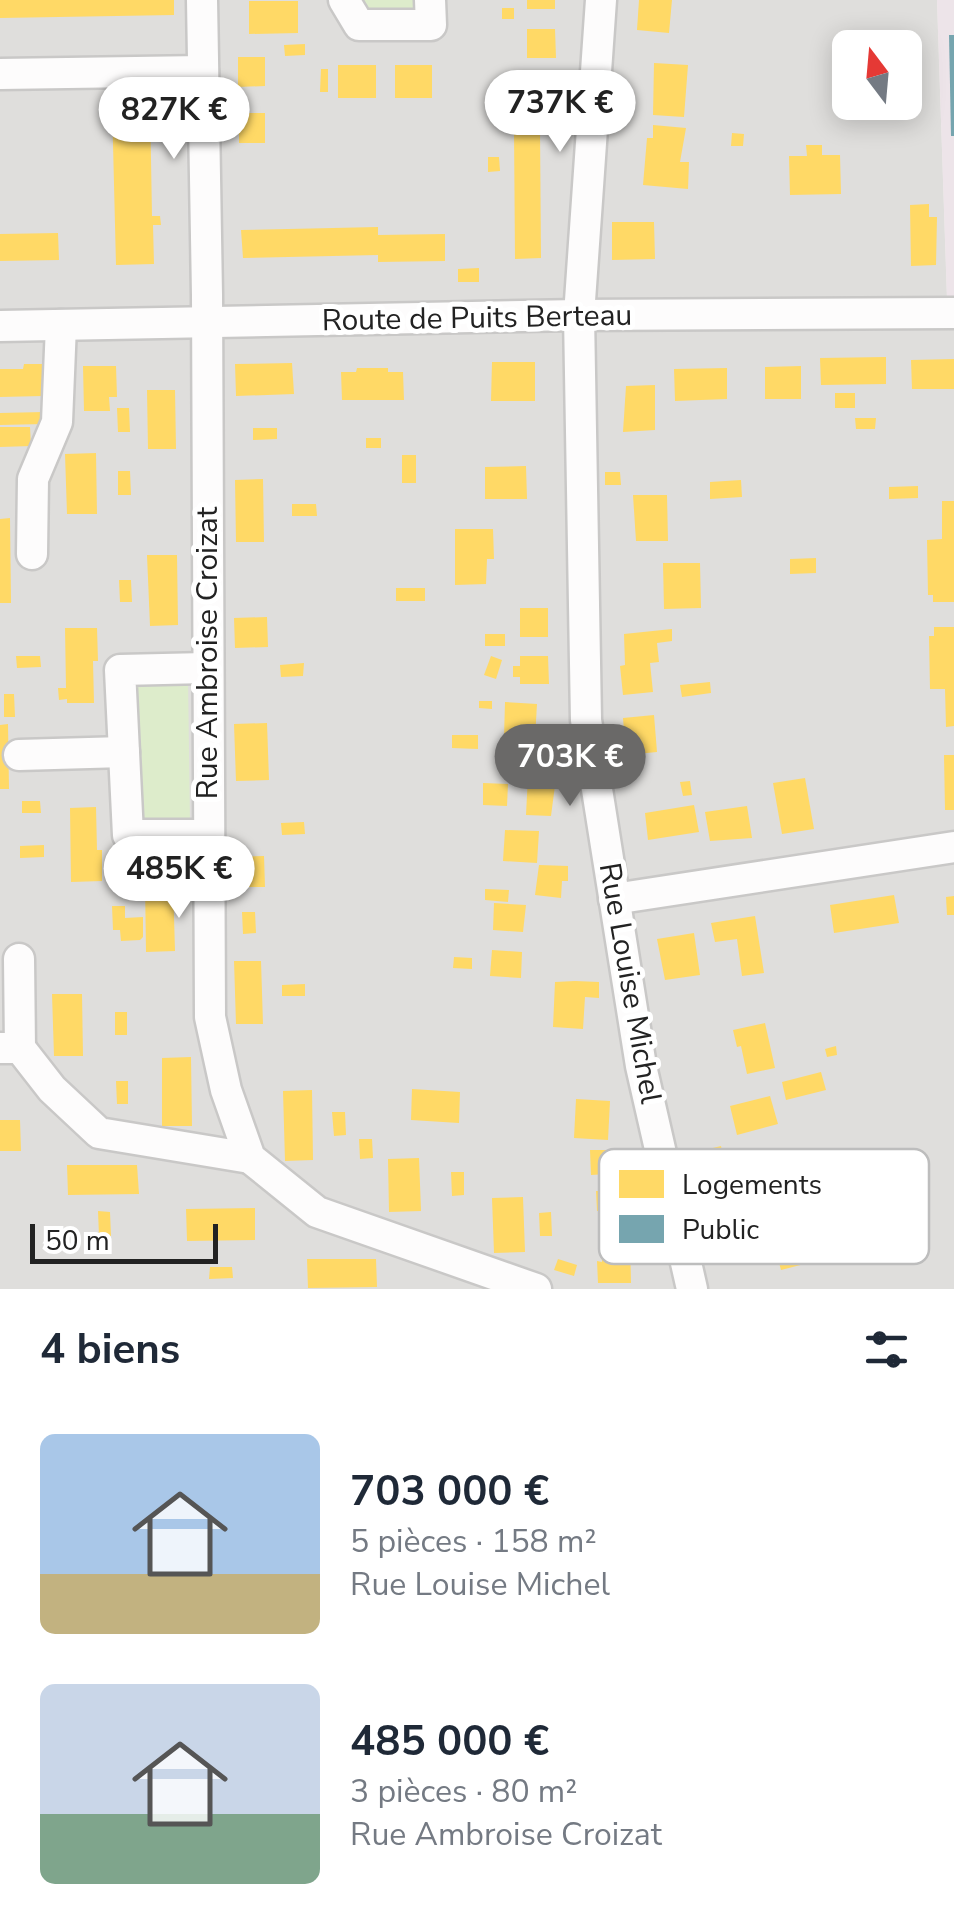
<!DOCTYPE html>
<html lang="fr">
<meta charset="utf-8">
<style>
:root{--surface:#fff;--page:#f2f2f3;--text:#1f2937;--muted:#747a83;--accent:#6a6968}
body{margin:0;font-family:"Nunito Sans",sans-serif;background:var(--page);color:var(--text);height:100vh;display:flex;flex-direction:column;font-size:38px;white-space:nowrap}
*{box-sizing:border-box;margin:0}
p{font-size:32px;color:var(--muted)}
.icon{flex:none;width:55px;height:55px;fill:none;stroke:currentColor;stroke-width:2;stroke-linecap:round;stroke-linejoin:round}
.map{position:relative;height:1289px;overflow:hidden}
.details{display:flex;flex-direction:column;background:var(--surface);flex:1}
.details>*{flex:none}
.needle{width:65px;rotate:344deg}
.tools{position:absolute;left:832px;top:30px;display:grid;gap:20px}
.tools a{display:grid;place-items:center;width:90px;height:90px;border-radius:15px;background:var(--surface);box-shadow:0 5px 25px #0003;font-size:50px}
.scale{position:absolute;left:30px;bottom:25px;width:188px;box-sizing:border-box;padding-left:10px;border:5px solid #222;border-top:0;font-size:28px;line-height:35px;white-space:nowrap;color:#222;-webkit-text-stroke:8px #fff;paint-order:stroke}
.price{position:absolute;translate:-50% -85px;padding:0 22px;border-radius:35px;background:#fff;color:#222;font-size:32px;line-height:65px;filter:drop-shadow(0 2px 5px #0008)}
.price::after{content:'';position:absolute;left:50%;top:60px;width:30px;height:22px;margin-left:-15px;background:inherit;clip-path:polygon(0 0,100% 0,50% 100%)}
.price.current{background:var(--accent);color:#fff}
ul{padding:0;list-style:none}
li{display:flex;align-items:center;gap:30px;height:250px;padding:0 40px}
li span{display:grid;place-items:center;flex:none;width:280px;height:200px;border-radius:15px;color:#555}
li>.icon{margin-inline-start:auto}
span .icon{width:120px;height:120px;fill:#fffc;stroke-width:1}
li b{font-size:42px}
h2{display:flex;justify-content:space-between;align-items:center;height:120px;padding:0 40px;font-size:42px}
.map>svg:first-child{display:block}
.residential{fill:#dfdedc;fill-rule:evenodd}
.industrial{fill:#ede4e9}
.grass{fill:#ddeccb}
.parking{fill:#e0dfde}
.homes{fill:#ffd966}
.public{fill:#76a5af}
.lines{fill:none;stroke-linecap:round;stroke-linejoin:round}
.minor-casing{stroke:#c9c8c7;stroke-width:35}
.minor{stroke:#fdfcfc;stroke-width:30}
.labels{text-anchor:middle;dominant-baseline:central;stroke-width:10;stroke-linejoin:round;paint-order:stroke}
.street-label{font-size:30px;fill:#222;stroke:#fff}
.key{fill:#fff;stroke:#bdbdbd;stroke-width:2.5}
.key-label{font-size:28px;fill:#222}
</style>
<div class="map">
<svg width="954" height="1289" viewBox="0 0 954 1289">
<rect width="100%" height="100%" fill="#f0eeeb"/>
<path class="residential" d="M0 0H937L947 298 954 299V1289H0ZM850 48H905V102H850Z"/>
<path class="industrial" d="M937 0H954V299H947Z"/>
<g class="grass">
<path d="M359 0H417L413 12 368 14Z"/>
<path d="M188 677 190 824 135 826 128 679Z"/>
</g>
<path class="parking" d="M192 107 195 263 188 256 185 114Z"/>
<g class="homes">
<path d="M0 0H174V15L0 18Z"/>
<rect x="527" y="0" width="28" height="9"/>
<path d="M639 0H672L669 33 637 30Z"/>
<path d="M249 1H298V33L249 34Z"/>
<rect x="502" y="8" width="12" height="11"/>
<path d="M527 29H555L556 58H527Z"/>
<path d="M305 44V55L285 56 284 45Z"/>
<path d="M238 57H265V86L238 87Z"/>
<path d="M654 63 688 65 684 117 653 115Z"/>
<rect x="338" y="65" width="38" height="33"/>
<rect x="395" y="65" width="37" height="33"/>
<path d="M321 69H328V92H320Z"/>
<path d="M515 81H547L548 120H515Z"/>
<path d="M150 102 152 216H160L161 225H153L154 264 116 265 112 103Z"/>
<rect x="239" y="113" width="26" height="30"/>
<path d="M653 125 686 128 680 162H689L688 189 643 185 647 138H653Z"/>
<path d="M514 129H540L541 258 515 259Z"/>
<path d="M732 133 744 134 743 146H731Z"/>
<path d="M806 145H822V155H840L841 194 790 195 789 156H807Z"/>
<path d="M488 157H499L500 171 488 172Z"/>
<path d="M929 204V217H937L936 265 911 266 910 205Z"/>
<path d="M612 222H654L655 259 612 260Z"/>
<path d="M378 227V235L445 234V261L378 262V255L243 258 241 230Z"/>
<path d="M58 233 59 260 0 261V234Z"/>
<path d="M479 268V282H458V269Z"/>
<path d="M886 357V384L821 385 820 358Z"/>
<path d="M954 359V389H912L911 360Z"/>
<path d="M492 362H535V401H491Z"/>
<path d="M292 363 294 394 236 396 235 364Z"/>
<path d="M24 364H43V396L0 397V369H23Z"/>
<path d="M83 366H116L117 397H109L110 411H84Z"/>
<path d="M801 366V399H765V367Z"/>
<path d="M357 368H388V372H403L404 400H342L341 372H356Z"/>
<path d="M727 368V399L675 401 674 369Z"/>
<path d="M655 385V430L623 432 626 386Z"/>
<path d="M147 390H175L176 449H148Z"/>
<rect x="835" y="393" width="20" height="15"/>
<path d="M117 408H129L130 432H118Z"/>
<path d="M44 412V424L0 425V413Z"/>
<path d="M855 418H876L875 429H856Z"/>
<path d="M0 427H30L31 446 0 447Z"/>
<path d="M253 428H277V439L253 440Z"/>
<rect x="366" y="438" width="15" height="10"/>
<path d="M96 453 97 514H67L65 454Z"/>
<rect x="402" y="455" width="14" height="28"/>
<path d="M526 466 527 499H485V467Z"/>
<path d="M118 471H130L131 495H118Z"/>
<path d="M605 472H620L621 485H605Z"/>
<path d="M263 479 264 542H236L235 480Z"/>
<path d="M741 480 742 497 710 499V482Z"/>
<path d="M918 486V498L889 499V487Z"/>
<path d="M633 495H667L668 541H636Z"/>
<path d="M942 501H954V602H933V595H928L927 540 942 539Z"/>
<path d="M292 504H316L317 516H292Z"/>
<path d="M10 518 11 603H0V519Z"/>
<path d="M455 529H493L494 559H487L486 584 455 585Z"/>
<path d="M147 555H177L178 625 150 626Z"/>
<path d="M816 558V573L790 574V559Z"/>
<path d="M663 563H700L701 608 664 609Z"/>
<path d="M119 580H131L132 602H120Z"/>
<rect x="396" y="588" width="29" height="13"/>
<rect x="520" y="608" width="28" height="29"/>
<path d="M267 617 268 647 235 648 234 618Z"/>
<path d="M934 627H954V726L946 727 945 689H930L929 636H934Z"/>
<path d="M65 628H97L98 661H93L94 703H67V699L59 700 58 688H66Z"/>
<path d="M672 629V641L657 643 659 662 650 663 653 692 623 695 620 666 625 665 624 634Z"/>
<rect x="485" y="634" width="20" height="12"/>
<path d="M16 656H40L41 667 17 668Z"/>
<path d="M491 656 502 660 496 679 484 675Z"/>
<path d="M520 656H548L549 684H520V677H513V666H520Z"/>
<path d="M304 663 303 676 281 677 280 665Z"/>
<path d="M710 682 711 693 682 697 680 685Z"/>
<path d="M4 694H14L15 717H4Z"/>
<path d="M479 701H492V709L479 708Z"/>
<path d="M505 702 537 704 535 738 504 737Z"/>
<path d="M654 715 657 752 626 755 623 718Z"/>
<path d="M267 723 269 780 236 781 234 724Z"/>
<path d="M8 724 9 789H0V725Z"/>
<path d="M452 735H478V749L452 748Z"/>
<path d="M944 755H954V810H945Z"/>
<path d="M529 756 553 757 558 759V763H563V770H557L551 816 526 815Z"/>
<path d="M805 778 814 829 782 834 773 783Z"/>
<path d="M690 781 692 795 683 796 680 782Z"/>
<path d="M483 783 508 784 507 806 483 805Z"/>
<path d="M22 801H40L41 813H22Z"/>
<path d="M694 805 699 832 648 840 645 813Z"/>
<path d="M747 806 752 838 710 841 705 812Z"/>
<path d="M96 807 97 850H102V881L71 882 70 808Z"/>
<path d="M304 822 305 834 282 835 281 823Z"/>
<path d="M505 830 539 831 537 863 503 861Z"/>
<path d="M44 845V857L20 858V846Z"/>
<path d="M264 856 265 887H233V857Z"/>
<path d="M539 865 568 866V881H562L561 898 535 895Z"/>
<path d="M145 882H173L175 951 146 952Z"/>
<path d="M485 889 509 890 508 902 485 900Z"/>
<path d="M894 895 899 923 834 933 830 905Z"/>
<path d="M954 896V915H947L946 897Z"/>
<path d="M494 903 526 905 523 932 493 930Z"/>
<path d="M112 906H125V918L143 917V937L140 940 121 941 120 930H113Z"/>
<path d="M242 912H255L256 933 243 934Z"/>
<path d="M755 916 764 973 742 976 737 939 715 942 711 923Z"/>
<path d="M694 933 700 975 665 980 657 939Z"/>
<path d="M492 950 522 952 521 978 490 976Z"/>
<path d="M454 957 472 958V969L453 968Z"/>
<path d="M234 961H261L263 1024H236Z"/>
<path d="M575 981 599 982V998L585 997 583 1029 553 1027 555 982Z"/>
<path d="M305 984V996H282V985Z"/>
<path d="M52 994H82L83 1056H54Z"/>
<rect x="115" y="1012" width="12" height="23"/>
<path d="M765 1023 775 1068 747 1074 741 1046 737 1047 733 1030Z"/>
<path d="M836 1046 837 1055 827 1057 825 1049Z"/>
<path d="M191 1057 192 1126H162V1058Z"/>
<path d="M821 1072 826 1090 786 1100 782 1082Z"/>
<path d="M116 1081H128V1104H117Z"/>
<path d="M412 1089 460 1092 459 1123 411 1120Z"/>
<path d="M312 1090 313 1160 285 1161 283 1091Z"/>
<path d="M770 1096 778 1124 737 1135 730 1106Z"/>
<path d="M576 1099 610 1101 608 1140 574 1138Z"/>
<path d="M332 1112H345L346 1135 334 1136Z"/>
<path d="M0 1120H20L21 1151H0Z"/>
<path d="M359 1139H372L373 1158 360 1159Z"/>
<path d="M721 1146 737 1224 711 1230 692 1153Z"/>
<path d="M590 1150H607L608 1174 591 1175Z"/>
<path d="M419 1158 421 1211 389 1212 388 1159Z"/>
<path d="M67 1165H137L139 1194 68 1195Z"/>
<path d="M451 1172H464V1195L452 1196Z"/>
<path d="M596 1191H629L631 1283H598L597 1261 602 1262 600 1211H597Z"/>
<path d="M523 1197 525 1252 494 1253 492 1198Z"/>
<path d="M255 1208V1240L187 1241 186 1209Z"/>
<path d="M98 1211 110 1212 111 1236H99Z"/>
<path d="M551 1212 552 1236H540L539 1213Z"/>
<path d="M814 1236 820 1260 781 1270 775 1247Z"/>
<path d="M307 1259H376L377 1287 308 1288Z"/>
<path d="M558 1259 577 1265 574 1276 554 1270Z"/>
<path d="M210 1267H232L233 1278 209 1279Z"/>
</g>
<path class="public" d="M949 35H954V136H951Z"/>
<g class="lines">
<g class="minor-casing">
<g id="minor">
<path d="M202 0 207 295 210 1017 226 1090 250 1158 317 1212 536 1289"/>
<path d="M344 0 359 25H431L430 0"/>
<path d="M601 0 579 315 586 720 641 1066 692 1289"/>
<path d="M0 74 203 71"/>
<path d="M0 326 579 315 954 313"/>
<path d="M32 554 33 479 57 422 61 325"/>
<path d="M206 668 120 670 128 835H208"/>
<path d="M19 755 124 752"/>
<path d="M614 899 954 847"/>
<path d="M19 959 20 1048"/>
<path d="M0 1048H20L52 1089 99 1133 250 1158"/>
</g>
</g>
<use href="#minor" class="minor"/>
</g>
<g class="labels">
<g class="street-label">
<text transform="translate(477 318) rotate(-1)">Route de Puits Berteau</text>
<text transform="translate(207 653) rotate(-90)">Rue Ambroise Croizat</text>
<text transform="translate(630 983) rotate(80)">Rue Louise Michel</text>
</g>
</g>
<rect x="599" y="1149" width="330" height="115" rx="15" class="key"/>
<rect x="619" y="1170" width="45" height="28" fill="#ffd966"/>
<rect x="619" y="1215" width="45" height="28" fill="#76a5af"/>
<g class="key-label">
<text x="682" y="1194">Logements</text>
<text x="682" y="1239">Public</text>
</g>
</svg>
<div class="tools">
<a><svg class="needle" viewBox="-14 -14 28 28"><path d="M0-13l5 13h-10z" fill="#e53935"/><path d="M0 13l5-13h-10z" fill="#747a83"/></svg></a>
</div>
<div class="scale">50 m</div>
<b class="price" style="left:560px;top:155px">737K €</b>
<b class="price" style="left:174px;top:162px">827K €</b>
<b class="price current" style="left:570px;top:809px">703K €</b>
<b class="price" style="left:179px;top:921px">485K €</b>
</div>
<section class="details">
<h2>4 biens<svg class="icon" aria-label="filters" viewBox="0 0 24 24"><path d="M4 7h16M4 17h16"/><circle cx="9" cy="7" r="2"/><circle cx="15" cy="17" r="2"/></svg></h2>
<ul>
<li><span style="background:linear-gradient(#a9c7e8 70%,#c2b280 0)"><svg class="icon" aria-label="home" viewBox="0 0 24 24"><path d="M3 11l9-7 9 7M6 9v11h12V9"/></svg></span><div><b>703 000 €</b><p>5 pièces · 158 m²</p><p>Rue Louise Michel</p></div></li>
<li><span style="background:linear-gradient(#c9d6e8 65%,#7fa58c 0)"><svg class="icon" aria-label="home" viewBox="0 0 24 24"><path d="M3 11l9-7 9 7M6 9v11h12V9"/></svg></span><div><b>485 000 €</b><p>3 pièces · 80 m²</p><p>Rue Ambroise Croizat</p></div></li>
</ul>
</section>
